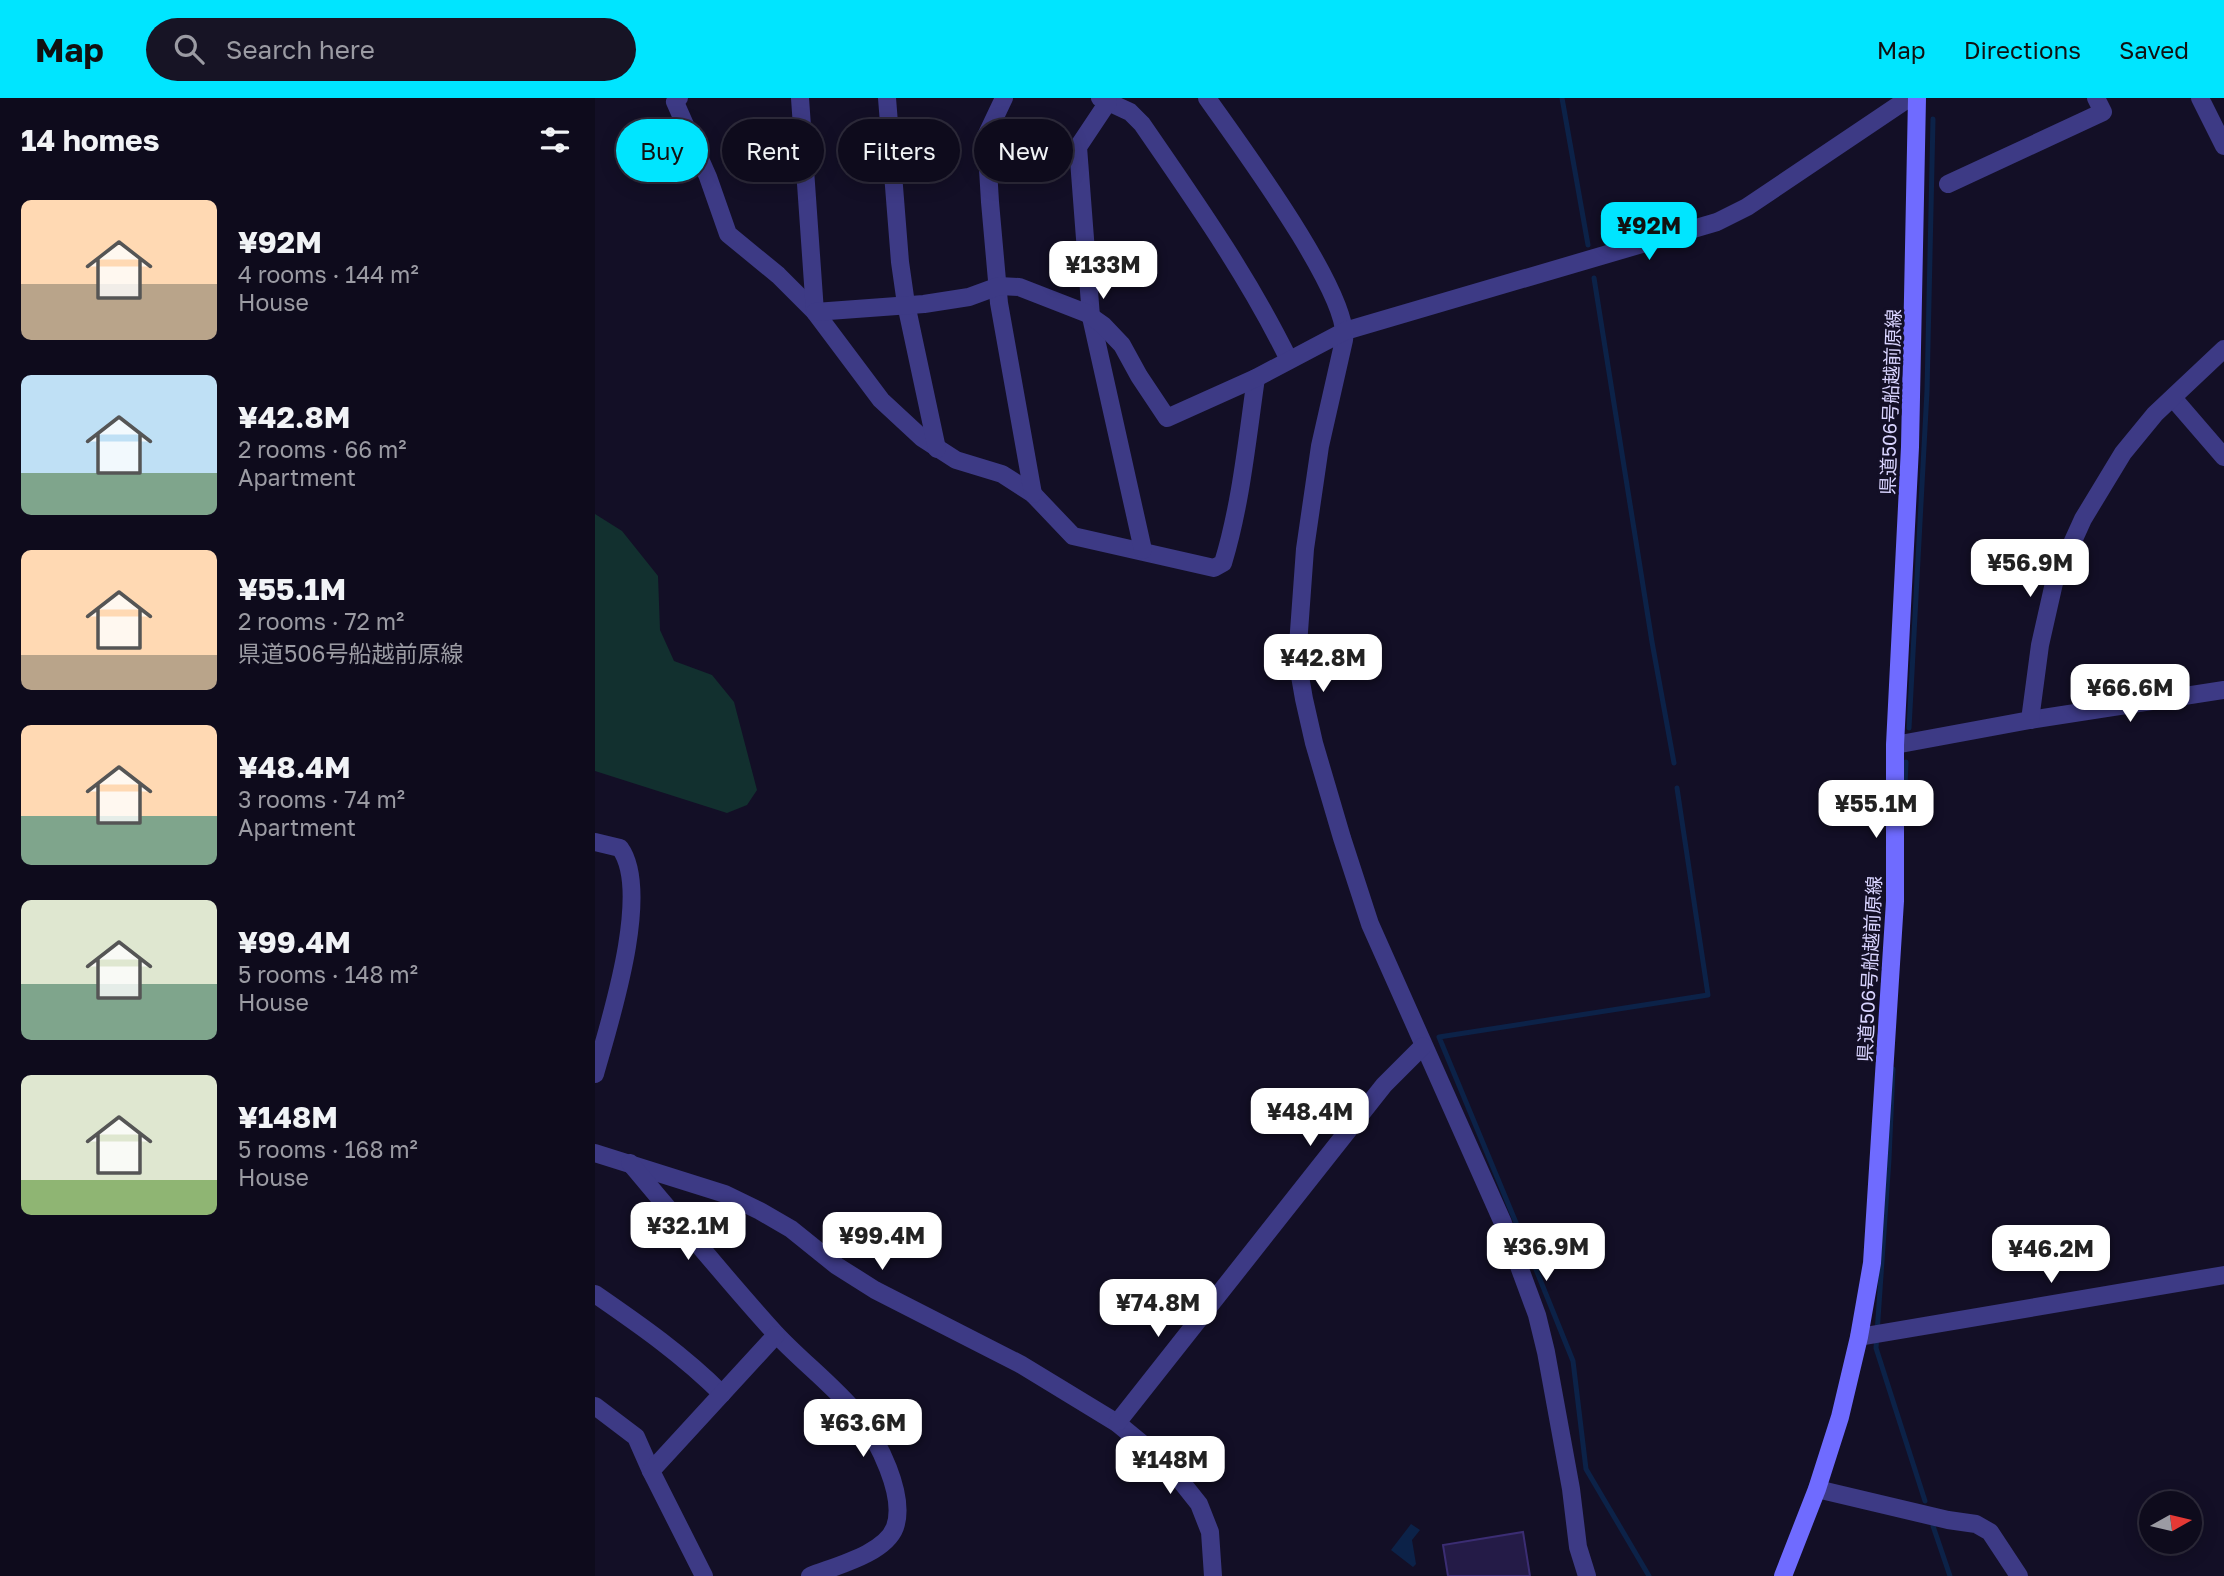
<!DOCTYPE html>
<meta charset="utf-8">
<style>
:root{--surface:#0e0b1c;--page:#171425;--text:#f1f3f6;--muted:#9b9ba3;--line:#2e2b3b;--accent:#00e5ff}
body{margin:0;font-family:"Golos Text","Noto Sans JP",sans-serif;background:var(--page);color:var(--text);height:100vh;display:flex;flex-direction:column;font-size:26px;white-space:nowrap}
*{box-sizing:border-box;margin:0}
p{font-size:23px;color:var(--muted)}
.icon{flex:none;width:38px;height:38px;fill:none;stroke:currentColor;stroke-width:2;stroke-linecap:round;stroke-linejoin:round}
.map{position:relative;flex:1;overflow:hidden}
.details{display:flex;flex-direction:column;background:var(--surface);width:595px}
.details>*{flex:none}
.top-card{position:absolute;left:21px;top:21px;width:665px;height:63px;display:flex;gap:14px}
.needle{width:46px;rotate:82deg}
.buttons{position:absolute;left:1544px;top:1393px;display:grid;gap:14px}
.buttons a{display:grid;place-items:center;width:63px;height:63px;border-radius:50%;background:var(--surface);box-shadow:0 4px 18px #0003,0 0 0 2px var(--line);font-size:35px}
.price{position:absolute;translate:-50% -60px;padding:0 16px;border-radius:14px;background:#fff;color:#222;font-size:23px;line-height:46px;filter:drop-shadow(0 2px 4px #0008)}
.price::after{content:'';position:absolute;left:50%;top:42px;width:21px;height:16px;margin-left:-10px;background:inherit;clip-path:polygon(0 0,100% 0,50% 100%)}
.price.selected{background:var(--accent);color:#111}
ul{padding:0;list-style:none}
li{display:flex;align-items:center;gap:21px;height:175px;padding:0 21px}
li span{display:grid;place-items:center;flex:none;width:196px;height:140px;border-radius:10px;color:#555}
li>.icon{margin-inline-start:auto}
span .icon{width:84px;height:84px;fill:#fffc;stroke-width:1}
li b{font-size:30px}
h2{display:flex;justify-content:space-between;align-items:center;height:84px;padding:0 21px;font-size:30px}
.chip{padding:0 24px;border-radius:32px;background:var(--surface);box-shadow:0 4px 18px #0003,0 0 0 2px var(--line);font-size:24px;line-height:63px}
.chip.selected{background:var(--accent);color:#111}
header{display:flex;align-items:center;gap:42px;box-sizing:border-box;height:98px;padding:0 35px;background:var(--accent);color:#111}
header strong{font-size:33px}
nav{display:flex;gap:38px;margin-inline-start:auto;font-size:24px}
.search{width:490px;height:63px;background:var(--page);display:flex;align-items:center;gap:18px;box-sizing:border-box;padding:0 24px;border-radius:38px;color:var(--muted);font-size:26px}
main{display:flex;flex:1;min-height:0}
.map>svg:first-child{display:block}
.green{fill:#12302f}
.water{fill:#0c2248}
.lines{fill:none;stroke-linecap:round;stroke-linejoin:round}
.stream{stroke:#0c2248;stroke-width:5}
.building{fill:#241b47;stroke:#3b2d73;stroke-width:2}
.minor{stroke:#3d3a85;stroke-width:18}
.secondary{stroke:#6f6bff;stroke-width:18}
.labels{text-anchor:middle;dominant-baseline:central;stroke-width:6;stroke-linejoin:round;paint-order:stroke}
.street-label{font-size:19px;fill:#d9d4ff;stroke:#130f26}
</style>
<header>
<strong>Map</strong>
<div class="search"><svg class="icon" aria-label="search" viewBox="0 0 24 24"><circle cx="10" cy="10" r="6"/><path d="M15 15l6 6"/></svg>Search here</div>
<nav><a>Map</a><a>Directions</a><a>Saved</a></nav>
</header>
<main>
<section class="details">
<h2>14 homes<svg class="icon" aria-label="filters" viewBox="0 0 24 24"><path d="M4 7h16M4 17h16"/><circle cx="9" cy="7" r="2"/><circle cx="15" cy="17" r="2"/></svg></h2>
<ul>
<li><span style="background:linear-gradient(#ffd9b3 60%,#b9a48a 0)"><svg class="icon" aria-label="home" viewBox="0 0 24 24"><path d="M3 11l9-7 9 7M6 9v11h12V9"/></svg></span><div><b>¥92M</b><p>4 rooms · 144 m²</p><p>House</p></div></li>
<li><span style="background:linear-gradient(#bfe0f5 70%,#7fa58c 0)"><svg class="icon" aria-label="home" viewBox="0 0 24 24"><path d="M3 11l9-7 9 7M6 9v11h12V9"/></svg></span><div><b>¥42.8M</b><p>2 rooms · 66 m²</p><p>Apartment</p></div></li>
<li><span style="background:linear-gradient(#ffd9b3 75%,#b9a48a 0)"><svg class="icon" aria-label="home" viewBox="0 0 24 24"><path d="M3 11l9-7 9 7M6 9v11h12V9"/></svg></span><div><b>¥55.1M</b><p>2 rooms · 72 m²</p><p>県道506号船越前原線</p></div></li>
<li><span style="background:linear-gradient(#ffd9b3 65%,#7fa58c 0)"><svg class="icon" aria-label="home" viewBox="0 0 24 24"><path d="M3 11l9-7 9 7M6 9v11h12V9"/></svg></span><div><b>¥48.4M</b><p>3 rooms · 74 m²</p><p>Apartment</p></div></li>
<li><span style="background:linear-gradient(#dfe7d0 60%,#7fa58c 0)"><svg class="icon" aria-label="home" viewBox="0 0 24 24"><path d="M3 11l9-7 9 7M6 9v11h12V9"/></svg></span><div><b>¥99.4M</b><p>5 rooms · 148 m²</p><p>House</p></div></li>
<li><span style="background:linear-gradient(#dfe7d0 75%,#8fb573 0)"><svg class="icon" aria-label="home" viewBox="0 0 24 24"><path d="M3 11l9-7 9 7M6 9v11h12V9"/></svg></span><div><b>¥148M</b><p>5 rooms · 168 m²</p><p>House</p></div></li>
</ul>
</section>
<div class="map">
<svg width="1629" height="1478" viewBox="0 0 1629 1478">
<rect width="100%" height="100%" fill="#130f26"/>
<path class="green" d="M0 416 27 433 63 478 65 532 79 563 117 577 139 604 162 692 152 707 132 715 0 673Z"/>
<path class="water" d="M816 1426 825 1432 817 1442 821 1466 818 1469 796 1452Z"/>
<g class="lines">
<g class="stream">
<path d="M967 0 993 147"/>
<path d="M999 180 1057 544 1079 665"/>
<path d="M1314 630 1332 293 1338 21"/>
<path d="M1309 713 1311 664"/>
<path d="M1298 971 1294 1061 1281 1250 1330 1403"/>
<path d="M929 1144 844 939 1113 897 1082 690"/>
<path d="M938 1164 978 1263 991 1371 1054 1478"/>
<path d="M1338 1428 1355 1478"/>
</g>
</g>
<path class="building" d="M928 1434 935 1478H853L848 1447Z"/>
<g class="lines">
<g class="minor">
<path d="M84 0 80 4 113 79 133 136 183 177 220 214 286 302 327 340 361 362 407 376 438 396 478 438 619 470 628 465C646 406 652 342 661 280"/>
<path d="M205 0 220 214"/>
<path d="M292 0 305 164 311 206 342 351"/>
<path d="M409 0 391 38 395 104 404 205 438 396"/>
<path d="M505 0 535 14 547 26C600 103 653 178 694 262"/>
<path d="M612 0C642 43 756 196 749 242L725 348 710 451 702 561 709 601 719 645 747 740 775 826 908 1125 942 1217 951 1254 976 1391 983 1449 992 1478"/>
<path d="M1605 0 1629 48"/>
<path d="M513 4 483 49 496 219 548 452"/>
<path d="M1353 86 1508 14 1501 0"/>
<path d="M220 214 329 206 374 199 404 188 424 189 491 215 508 227 527 247 544 278 572 320 661 280 750 233 1122 124 1152 109 1314 0"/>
<path d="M1578 300 1629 359"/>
<path d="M1435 622 1629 592"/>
<path d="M1300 647 1435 622 1445 547 1459 485 1488 421 1528 355 1560 316 1629 251"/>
<path d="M0 744 25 750C57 794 14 926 0 976"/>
<path d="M0 1055 130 1096 165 1113 196 1131 242 1168 280 1192 425 1266 522 1325 573 1367 604 1406 615 1434 618 1478"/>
<path d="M35 1065C83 1122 130 1180 180 1235 206 1263 238 1287 263 1317 283 1342 311 1397 300 1429 290 1456 240 1468 215 1478"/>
<path d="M0 1196C45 1227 88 1257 127 1296"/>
<path d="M1264 1239 1629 1177"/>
<path d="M0 1308 41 1339 56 1373"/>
<path d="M522 1325 789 987 828 948"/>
<path d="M1222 1391 1353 1422 1381 1426 1395 1434 1424 1478"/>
<path d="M109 1478 56 1373 181 1237"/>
</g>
<path class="secondary" d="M1188 1478 1222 1391 1245 1319 1264 1239 1277 1165 1300 803V647L1315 349 1322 0"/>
</g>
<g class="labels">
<g class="street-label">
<text transform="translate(1295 304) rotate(-88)">県道506号船越前原線</text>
<text transform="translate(1274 871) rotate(-87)">県道506号船越前原線</text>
</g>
</g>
</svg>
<div class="buttons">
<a><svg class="needle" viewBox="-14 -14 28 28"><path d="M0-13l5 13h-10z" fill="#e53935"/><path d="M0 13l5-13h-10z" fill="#9b9ba3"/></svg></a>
</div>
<b class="price selected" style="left:1054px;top:164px">¥92M</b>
<b class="price" style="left:508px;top:203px">¥133M</b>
<b class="price" style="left:1435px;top:501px">¥56.9M</b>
<b class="price" style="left:728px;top:596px">¥42.8M</b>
<b class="price" style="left:1535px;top:626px">¥66.6M</b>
<b class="price" style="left:1281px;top:742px">¥55.1M</b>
<b class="price" style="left:715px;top:1050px">¥48.4M</b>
<b class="price" style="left:93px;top:1164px">¥32.1M</b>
<b class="price" style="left:287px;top:1174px">¥99.4M</b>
<b class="price" style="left:951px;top:1185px">¥36.9M</b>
<b class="price" style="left:1456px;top:1187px">¥46.2M</b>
<b class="price" style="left:563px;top:1241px">¥74.8M</b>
<b class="price" style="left:268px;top:1361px">¥63.6M</b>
<b class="price" style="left:575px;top:1398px">¥148M</b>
<div class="top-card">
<a class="chip selected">Buy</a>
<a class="chip">Rent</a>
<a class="chip">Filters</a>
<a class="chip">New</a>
</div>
</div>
</main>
